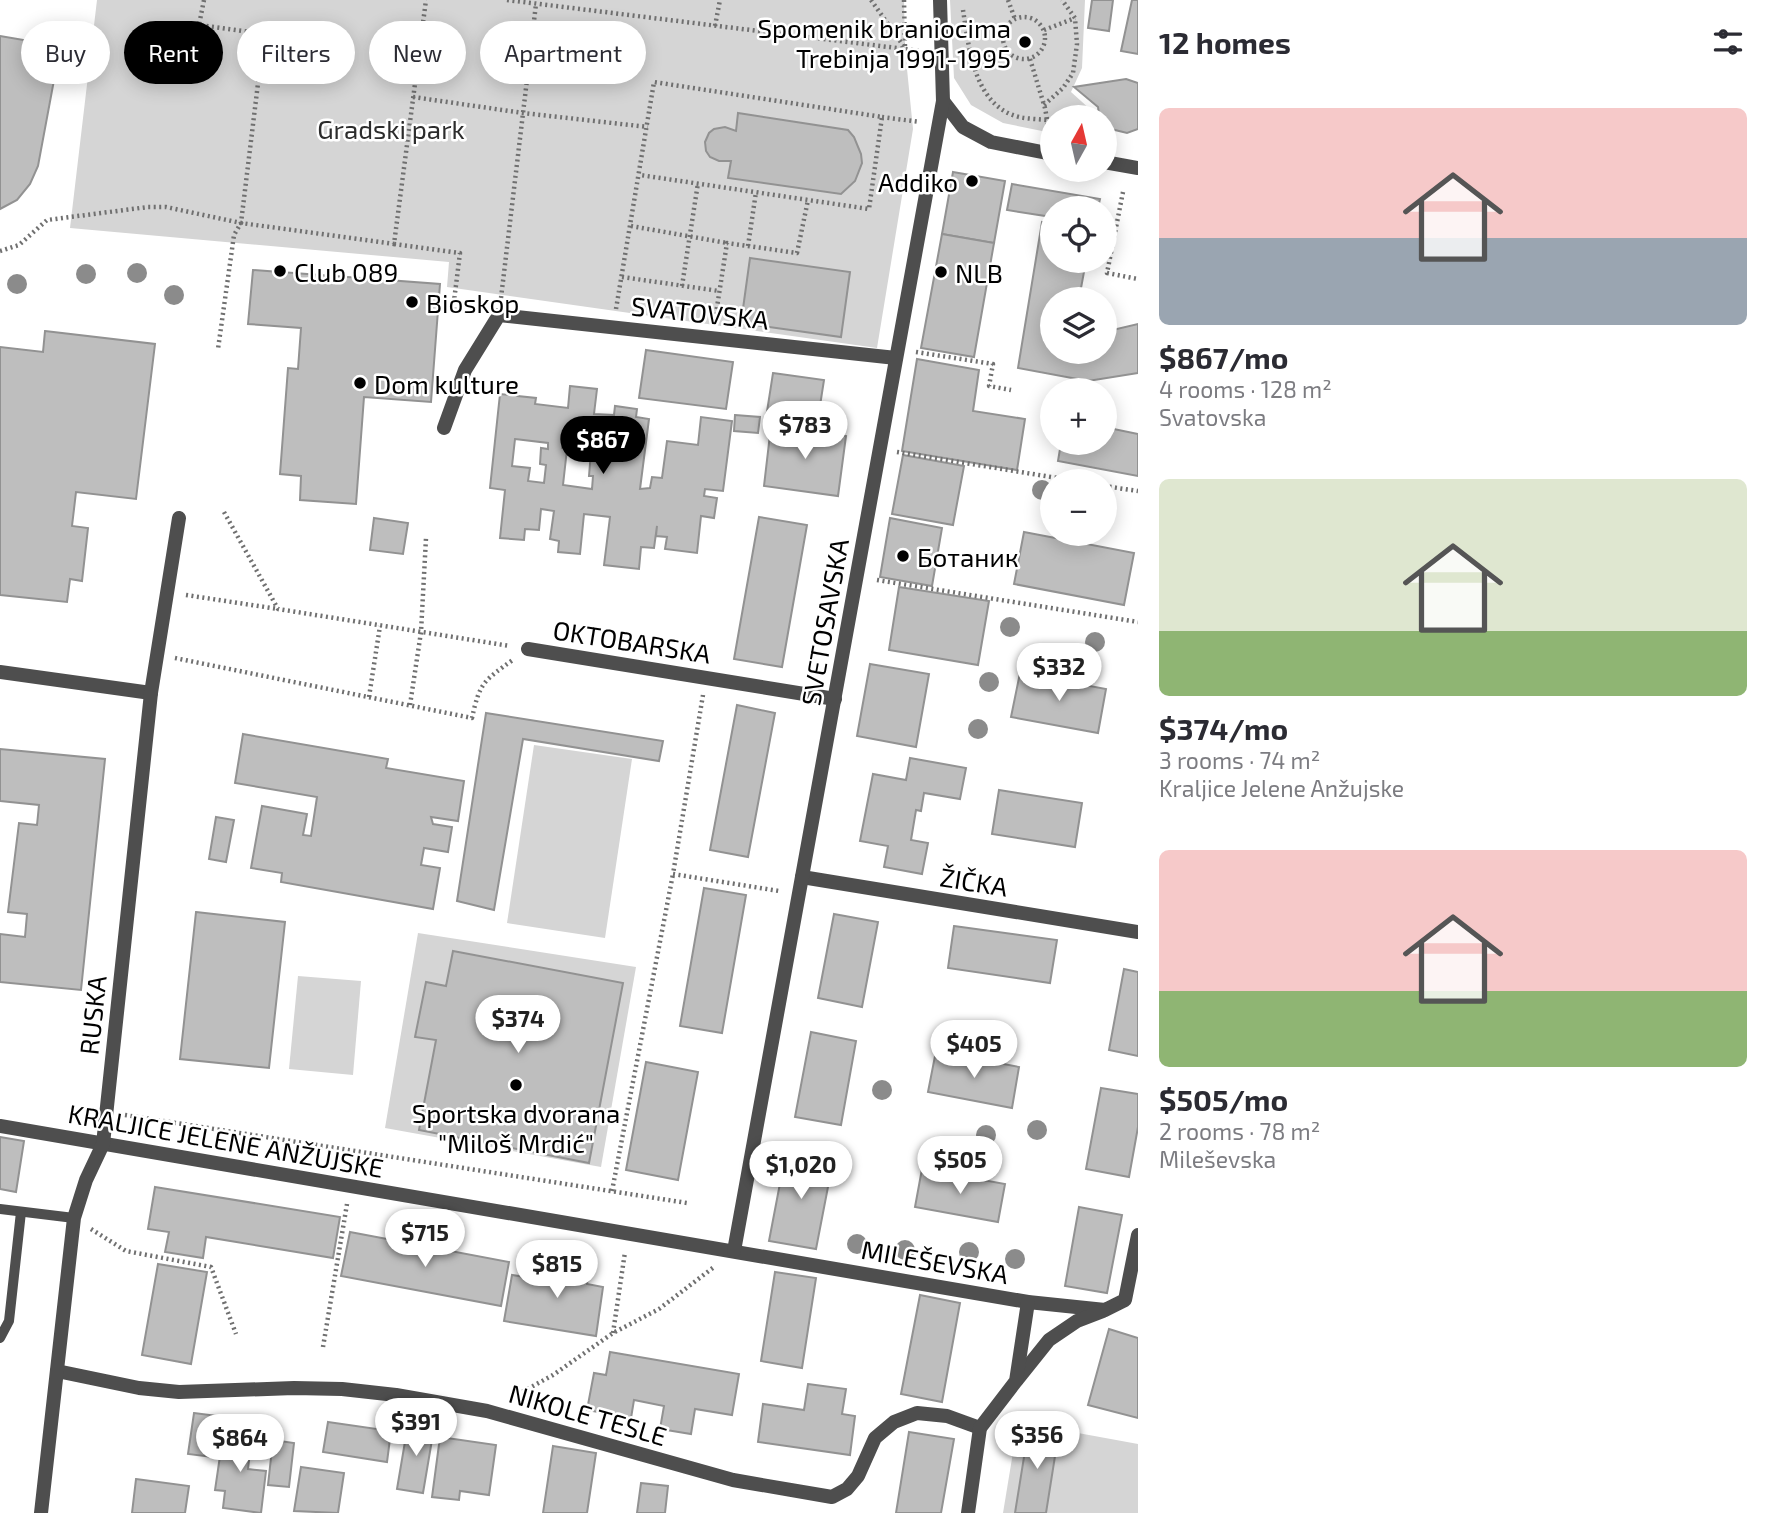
<!DOCTYPE html>
<meta charset="utf-8">
<style>
:root{--surface:#fff;--page:#f7f7f7;--text:#2b2b33;--muted:#7c7c81;--accent:#000}
body{margin:0;font-family:"Exo 2",sans-serif;background:var(--page);color:var(--text);height:100vh;display:flex;flex-direction:column;font-size:26px;white-space:nowrap}
*{box-sizing:border-box;margin:0}
p{font-size:23px;color:var(--muted)}
.icon{flex:none;width:38px;height:38px;fill:none;stroke:currentColor;stroke-width:2;stroke-linecap:round;stroke-linejoin:round}
.map{position:relative;flex:1;overflow:hidden}
.sheet{display:flex;flex-direction:column;background:var(--surface);width:630px}
.sheet>*{flex:none}
.banner{position:absolute;left:21px;top:21px;width:665px;height:63px;display:flex;gap:14px}
.needle{width:46px;rotate:8deg}
.tools{position:absolute;left:1040px;top:105px;display:grid;gap:14px}
.tools a{display:grid;place-items:center;width:77px;height:77px;border-radius:50%;background:var(--surface);box-shadow:0 4px 18px #0003;font-size:35px}
.price{position:absolute;translate:-50% -60px;padding:0 16px;border-radius:24px;background:#fff;color:#222;font-size:23px;line-height:46px;filter:drop-shadow(0 2px 4px #0008)}
.price::after{content:'';position:absolute;left:50%;top:42px;width:21px;height:16px;margin-left:-10px;background:inherit;clip-path:polygon(0 0,100% 0,50% 100%)}
.price.selected{background:var(--accent);color:#fff}
ul{padding:0;list-style:none}
li{display:grid;align-content:center;gap:14px;height:371px;padding:0 21px}
li span{display:grid;place-items:center;height:217px;border-radius:10px;color:#555}
li>.icon{margin-inline-start:auto}
span .icon{width:126px;height:126px;fill:#fffc;stroke-width:1}
li b{font-size:30px}
h2{display:flex;justify-content:space-between;align-items:center;height:84px;padding:0 21px;font-size:30px}
.pill{padding:0 24px;border-radius:32px;background:var(--surface);box-shadow:0 4px 18px #0003;font-size:24px;line-height:63px}
.pill.selected{background:var(--accent);color:#fff}
main{display:flex;flex:1;min-height:0}
.map>svg:first-child{display:block}
.green{fill:#d5d5d5}
.building{fill:#bebebe;stroke:#929292;stroke-width:2;fill-rule:evenodd}
.lines{fill:none;stroke-linecap:round;stroke-linejoin:round}
.path{stroke:#707070;stroke-width:4.5;stroke-dasharray:2 3.5;stroke-linecap:butt}
.lane{stroke:#4e4e4e;stroke-width:10}
.street{stroke:#4e4e4e;stroke-width:14}
.tree{fill:#8b8b8b}
.poi-dot{fill:#000;stroke:#fff;stroke-width:2.5}
.labels{text-anchor:middle;dominant-baseline:central;stroke-width:5;stroke-linejoin:round;paint-order:stroke}
.poi-label{font-size:26px;fill:#000;stroke:#fff;text-anchor:start}
.park-label{font-size:26px;fill:#2c2c2c;stroke:#fff}
.street-label{font-size:26px;fill:#000;stroke:#fff}
</style>
<main>
<div class="map">
<svg width="1138" height="1513" viewBox="0 0 1138 1513">
<rect width="100%" height="100%" fill="#fff"/>
<g class="green">
<path d="M97 0H904L905 49 913 129 877 348 447 287 449 262 70 228Z"/>
<path d="M950 0H1085L1082 68 1071 92 1091 110 1094 117H1052V133L1003 123 971 105 954 78Z"/>
<path d="M534 745 632 759 605 938 507 923Z"/>
<path d="M418 933 636 967 601 1167 385 1128Z"/>
<path d="M298 976 361 981 353 1075 289 1069Z"/>
<path d="M1018 1422 1138 1444V1513H1003Z"/>
</g>
<g class="building">
<path d="M1092 0H1113L1109 31 1088 28Z"/>
<path d="M1132 0H1138V54L1121 51Z"/>
<path d="M0 36 53 45 51 64H57L38 166 30 184 17 200 0 209Z"/>
<path d="M1126 79 1138 83V129L1127 133 1111 129 1104 123V117L1099 115 1098 107 1074 87Z"/>
<path d="M738 113 848 130 854 137 861 154 862 163 855 181 841 194 728 178 731 161H719L710 157 706 151 705 142 709 133 714 129 725 127 736 131Z"/>
<path d="M953 172 1005 181 994 243 942 234Z"/>
<path d="M1012 184 1100 199 1098 208H1052V217L1007 210Z"/>
<path d="M1042 222 1052 224V261H1086L1079 299H1052V352H1104V332L1138 324V373L1088 381 1018 368Z"/>
<path d="M942 234 994 243 974 357 921 348Z"/>
<path d="M750 258 850 272 841 337 741 323Z"/>
<path d="M253 270 440 284 431 402 364 397 356 504 300 500 301 476 280 474 288 368 298 369 301 328 248 324Z"/>
<path d="M45 331 155 344 136 499 76 492 72 526 88 528 82 581 70 579 67 602 0 595V347L43 352Z"/>
<path d="M646 350 733 362 726 409 639 398Z"/>
<path d="M917 359 979 370 973 411 1025 419 1017 470 902 451Z"/>
<path d="M773 373 824 380 817 425 766 418Z"/>
<path d="M570 386 597 389 594 414 614 415 615 406 637 409 636 417 649 419 640 489 650 488 652 477 662 478 667 441 698 445 701 417 732 421 723 491 705 489 704 496 717 498 714 518 701 516 697 553 665 549 667 537 656 536 657 526 654 548 641 547 639 569 604 565 610 517 584 514 580 554 558 552 559 541 550 539 554 511 541 509 539 530 525 529 524 540 500 538 505 490 490 488 500 394 536 398 535 404 568 408ZM515 439 548 443V449L541 448 540 464 546 465 544 483 528 481 530 468 512 466ZM563 440 597 443 596 453 591 452 589 476H593L592 489 563 485 567 449 562 448Z"/>
<path d="M735 415 760 417 758 433 734 431Z"/>
<path d="M771 426 846 436 838 496 764 486Z"/>
<path d="M1104 427 1138 434V476L1058 461 1061 443H1104Z"/>
<path d="M903 455 964 466 953 525 892 514Z"/>
<path d="M759 517 807 525 782 667 734 659Z"/>
<path d="M374 518 408 523 403 554 370 550Z"/>
<path d="M890 518 942 528 932 586 880 577Z"/>
<path d="M1024 532 1134 553 1124 605 1014 584Z"/>
<path d="M899 587 989 601 978 665 889 650Z"/>
<path d="M870 664 929 674 916 747 857 736Z"/>
<path d="M1020 673 1106 689 1098 733 1011 717Z"/>
<path d="M737 705 775 713 748 857 710 850Z"/>
<path d="M486 713 663 741 659 761 523 739 494 910 457 901Z"/>
<path d="M243 734 388 759 386 768 464 781 458 821 431 817 433 824 452 827 448 852 424 848 421 865 440 868 433 909 281 882 282 873 251 868 262 806 307 814 303 835 311 836 317 797 235 783Z"/>
<path d="M0 749 105 759 81 990 0 982V934L25 937 27 914 8 912 19 823 37 825 39 805 0 801Z"/>
<path d="M910 758 966 768 960 799 924 793 921 811 916 810 911 840 928 843 922 874 884 867 888 846 860 841 873 774 906 780Z"/>
<path d="M999 790 1082 803 1075 847 992 834Z"/>
<path d="M216 817 234 820 226 862 209 859Z"/>
<path d="M704 888 746 895 722 1033 680 1026Z"/>
<path d="M196 912 285 922 269 1068 180 1059Z"/>
<path d="M834 914 878 922 862 1007 818 998Z"/>
<path d="M954 926 1057 940 1050 983 948 968Z"/>
<path d="M453 951 623 983 589 1163 419 1130 436 1040 415 1037 426 982 446 986Z"/>
<path d="M1124 969 1138 972V1056L1109 1050Z"/>
<path d="M811 1032 856 1041 841 1125 795 1117Z"/>
<path d="M936 1051 1019 1067 1012 1108 928 1092Z"/>
<path d="M646 1062 698 1072 678 1180 626 1170Z"/>
<path d="M1101 1088 1138 1094V1127L1129 1177 1086 1169Z"/>
<path d="M0 1137 24 1141 16 1192 0 1189Z"/>
<path d="M786 1152 833 1161 816 1249 769 1241Z"/>
<path d="M922 1169 1005 1184 998 1222 915 1207Z"/>
<path d="M155 1187 340 1217 333 1258 206 1237 203 1258 165 1252 169 1232 148 1229Z"/>
<path d="M1079 1207 1122 1215 1107 1293 1065 1286Z"/>
<path d="M350 1232 509 1262 501 1306 341 1276Z"/>
<path d="M554 1257 590 1263 587 1284 603 1287 596 1336 504 1321 512 1275 550 1281Z"/>
<path d="M158 1264 207 1272 191 1364 142 1355Z"/>
<path d="M775 1272 816 1278 802 1368 761 1361Z"/>
<path d="M920 1295 960 1303 942 1402 901 1394Z"/>
<path d="M1109 1329 1138 1338V1418L1088 1405Z"/>
<path d="M610 1352 739 1374 732 1415 695 1409 691 1434 660 1429 664 1406 634 1400 631 1418 587 1410 594 1373 606 1375Z"/>
<path d="M808 1384 846 1389 842 1414 855 1416 850 1455 758 1442 763 1404 804 1410Z"/>
<path d="M194 1413 218 1416 212 1457 188 1454Z"/>
<path d="M328 1422 391 1431 387 1462 323 1452Z"/>
<path d="M232 1423 253 1426 248 1469 266 1471 261 1513 223 1508 225 1491 215 1490 220 1456 227 1457Z"/>
<path d="M408 1424 434 1428 423 1493 397 1489Z"/>
<path d="M1029 1426 1059 1431 1046 1513H1015Z"/>
<path d="M909 1432 954 1439 941 1513H896Z"/>
<path d="M440 1437 496 1445 489 1495 460 1491 459 1500 432 1497Z"/>
<path d="M273 1440 294 1443 289 1487 268 1485Z"/>
<path d="M553 1446 596 1453 587 1513H543Z"/>
<path d="M301 1467 344 1473 338 1513 294 1511Z"/>
<path d="M136 1479 189 1486 185 1513H132Z"/>
<path d="M641 1483 668 1486 665 1513H637Z"/>
</g>
<g class="lines">
<g class="path">
<path d="M204 0 199 25 264 34 241 223 394 244 426 0"/>
<path d="M507 0 921 51"/>
<path d="M871 0 905 48"/>
<path d="M904 0 905 48"/>
<path d="M1008 0 1015 19"/>
<path d="M963 10C969 48 974 106 1019 117 1028 119 1038 119 1047 120"/>
<circle cx="1024" cy="38" r="21"/>
<path d="M715 26 720 0"/>
<path d="M1044 30 1075 18"/>
<path d="M1030 59 1045 108 1050 136"/>
<path d="M972 61 1005 49"/>
<path d="M413 97 523 113 648 127"/>
<path d="M1044 105 1063 88 1073 73 1077 44 1075 18 1062 0"/>
<path d="M882 117 920 122"/>
<path d="M1123 192 1107 273 1138 279"/>
<path d="M631 226 727 243"/>
<path d="M394 244 460 253 453 309 479 312"/>
<path d="M748 246 756 192"/>
<path d="M0 251 19 245 47 220 148 207H166L241 223 234 235 218 349"/>
<path d="M622 277 719 291"/>
<path d="M682 286 698 183"/>
<path d="M501 298 536 4"/>
<path d="M616 309 654 82 882 117 869 209 640 175"/>
<path d="M715 320 727 243 797 253 808 200"/>
<path d="M916 352 993 364 989 386 1011 390"/>
<path d="M897 452 1076 481"/>
<path d="M1104 486 1138 491"/>
<path d="M224 512 278 609 510 646"/>
<path d="M877 580 1138 622"/>
<path d="M186 595 278 609"/>
<path d="M175 658 472 718C480 681 484 681 514 659"/>
<path d="M703 695 673 874 779 891"/>
<path d="M369 697 380 626"/>
<path d="M410 705 421 632 426 538"/>
<path d="M125 1115 687 1203"/>
<path d="M612 1191 673 874"/>
<path d="M91 1229 126 1251 211 1267 236 1334"/>
<path d="M613 1333 625 1252"/>
<path d="M323 1347 347 1204"/>
<path d="M513 1397 553 1375 613 1333 659 1309 714 1267"/>
</g>
<g class="lane">
<path d="M0 1209 74 1218"/>
<path d="M0 1338 9 1321 21 1212"/>
</g>
<g class="street">
<path d="M943 101 963 127 991 142 1052 154"/>
<path d="M1104 162 1138 168"/>
<path d="M444 428 465 370 499 315 896 358"/>
<path d="M528 649 835 699"/>
<path d="M0 672 151 693"/>
<path d="M802 877 1138 932"/>
<path d="M0 1126 1028 1302 1105 1310 1125 1300 1138 1235"/>
<path d="M734 1251 943 101 940 0"/>
<path d="M57 1371 139 1388 179 1392 294 1388 342 1389 396 1395 487 1411 733 1480 832 1497 847 1489 858 1476 875 1438 894 1422 917 1413 947 1416 980 1428"/>
<path d="M1017 1380 1049 1340 1077 1321 1103 1311"/>
<path d="M41 1513 74 1218 86 1180 103 1144 151 693 179 518"/>
<path d="M968 1513 980 1428 1016 1381 1028 1302"/>
</g>
</g>
<g class="tree">
<circle cx="137" cy="273" r="10"/>
<circle cx="86" cy="274" r="10"/>
<circle cx="17" cy="284" r="10"/>
<circle cx="174" cy="295" r="10"/>
<circle cx="1042" cy="490" r="10"/>
<circle cx="1010" cy="627" r="10"/>
<circle cx="1095" cy="642" r="10"/>
<circle cx="989" cy="682" r="10"/>
<circle cx="978" cy="729" r="10"/>
<circle cx="882" cy="1090" r="10"/>
<circle cx="1037" cy="1130" r="10"/>
<circle cx="986" cy="1135" r="10"/>
<circle cx="857" cy="1244" r="10"/>
<circle cx="905" cy="1250" r="10"/>
<circle cx="969" cy="1252" r="10"/>
<circle cx="1015" cy="1259" r="10"/>
</g>
<g class="poi-dot">
<circle cx="1025" cy="42" r="7"/>
<circle cx="972" cy="181" r="7"/>
<circle cx="280" cy="271" r="7"/>
<circle cx="941" cy="272" r="7"/>
<circle cx="412" cy="302" r="7"/>
<circle cx="360" cy="383" r="7"/>
<circle cx="903" cy="556" r="7"/>
<circle cx="516" cy="1085" r="7"/>
</g>
<g class="labels">
<g class="poi-label">
<text x="1011" y="27" text-anchor="end">Spomenik braniocima<tspan x="1011" dy="30">Trebinja 1991-1995</tspan></text>
<text x="958" y="181" text-anchor="end">Addiko</text>
<text x="294" y="271">Club 089</text>
<text x="955" y="272">NLB</text>
<text x="426" y="302">Bioskop</text>
<text x="374" y="383">Dom kulture</text>
<text x="917" y="556">Ботаник</text>
<text x="516" y="1112" text-anchor="middle">Sportska dvorana<tspan x="516" dy="30">"Miloš Mrdić"</tspan></text>
</g>
<g class="park-label">
<text x="391" y="128">Gradski park</text>
</g>
<g class="street-label">
<text transform="translate(700 312) rotate(6)">SVATOVSKA</text>
<text transform="translate(824 622) rotate(-80)">SVETOSAVSKA</text>
<text transform="translate(632 641) rotate(9)">OKTOBARSKA</text>
<text transform="translate(974 881) rotate(9)">ŽIČKA</text>
<text transform="translate(92 1015) rotate(-84)">RUSKA</text>
<text transform="translate(226 1140) rotate(10)">KRALJICE JELENE ANŽUJSKE</text>
<text transform="translate(935 1261) rotate(10)">MILEŠEVSKA</text>
<text transform="translate(588 1414) rotate(16)">NIKOLE TESLE</text>
</g>
</g>
</svg>
<div class="tools">
<a><svg class="needle" viewBox="-14 -14 28 28"><path d="M0-13l5 13h-10z" fill="#e53935"/><path d="M0 13l5-13h-10z" fill="#7c7c81"/></svg></a>
<a><svg class="icon" aria-label="locate" viewBox="0 0 24 24"><circle cx="12" cy="12" r="6"/><path d="M12 2v4M12 18v4M2 12h4M18 12h4"/></svg></a>
<a><svg class="icon" aria-label="layers" viewBox="0 0 24 24"><path d="M12 4l9 5-9 5-9-5zM3 14l9 5 9-5"/></svg></a>
<a>+</a>
<a>−</a>
</div>
<b class="price" style="left:805px;top:461px">$783</b>
<b class="price selected" style="left:603px;top:476px">$867</b>
<b class="price" style="left:1059px;top:703px">$332</b>
<b class="price" style="left:518px;top:1055px">$374</b>
<b class="price" style="left:974px;top:1080px">$405</b>
<b class="price" style="left:960px;top:1196px">$505</b>
<b class="price" style="left:801px;top:1201px">$1,020</b>
<b class="price" style="left:425px;top:1269px">$715</b>
<b class="price" style="left:557px;top:1300px">$815</b>
<b class="price" style="left:416px;top:1458px">$391</b>
<b class="price" style="left:1037px;top:1471px">$356</b>
<b class="price" style="left:240px;top:1474px">$864</b>
<div class="banner">
<a class="pill">Buy</a>
<a class="pill selected">Rent</a>
<a class="pill">Filters</a>
<a class="pill">New</a>
<a class="pill">Apartment</a>
</div>
</div>
<section class="sheet">
<h2>12 homes<svg class="icon" aria-label="filters" viewBox="0 0 24 24"><path d="M4 7h16M4 17h16"/><circle cx="9" cy="7" r="2"/><circle cx="15" cy="17" r="2"/></svg></h2>
<ul>
<li><span style="background:linear-gradient(#f6c9c9 60%,#9aa5b1 0)"><svg class="icon" aria-label="home" viewBox="0 0 24 24"><path d="M3 11l9-7 9 7M6 9v11h12V9"/></svg></span><div><b>$867/mo</b><p>4 rooms · 128 m²</p><p>Svatovska</p></div></li>
<li><span style="background:linear-gradient(#dfe7d0 70%,#8fb573 0)"><svg class="icon" aria-label="home" viewBox="0 0 24 24"><path d="M3 11l9-7 9 7M6 9v11h12V9"/></svg></span><div><b>$374/mo</b><p>3 rooms · 74 m²</p><p>Kraljice Jelene Anžujske</p></div></li>
<li><span style="background:linear-gradient(#f6c9c9 65%,#8fb573 0)"><svg class="icon" aria-label="home" viewBox="0 0 24 24"><path d="M3 11l9-7 9 7M6 9v11h12V9"/></svg></span><div><b>$505/mo</b><p>2 rooms · 78 m²</p><p>Mileševska</p></div></li>
</ul>
</section>
</main>
